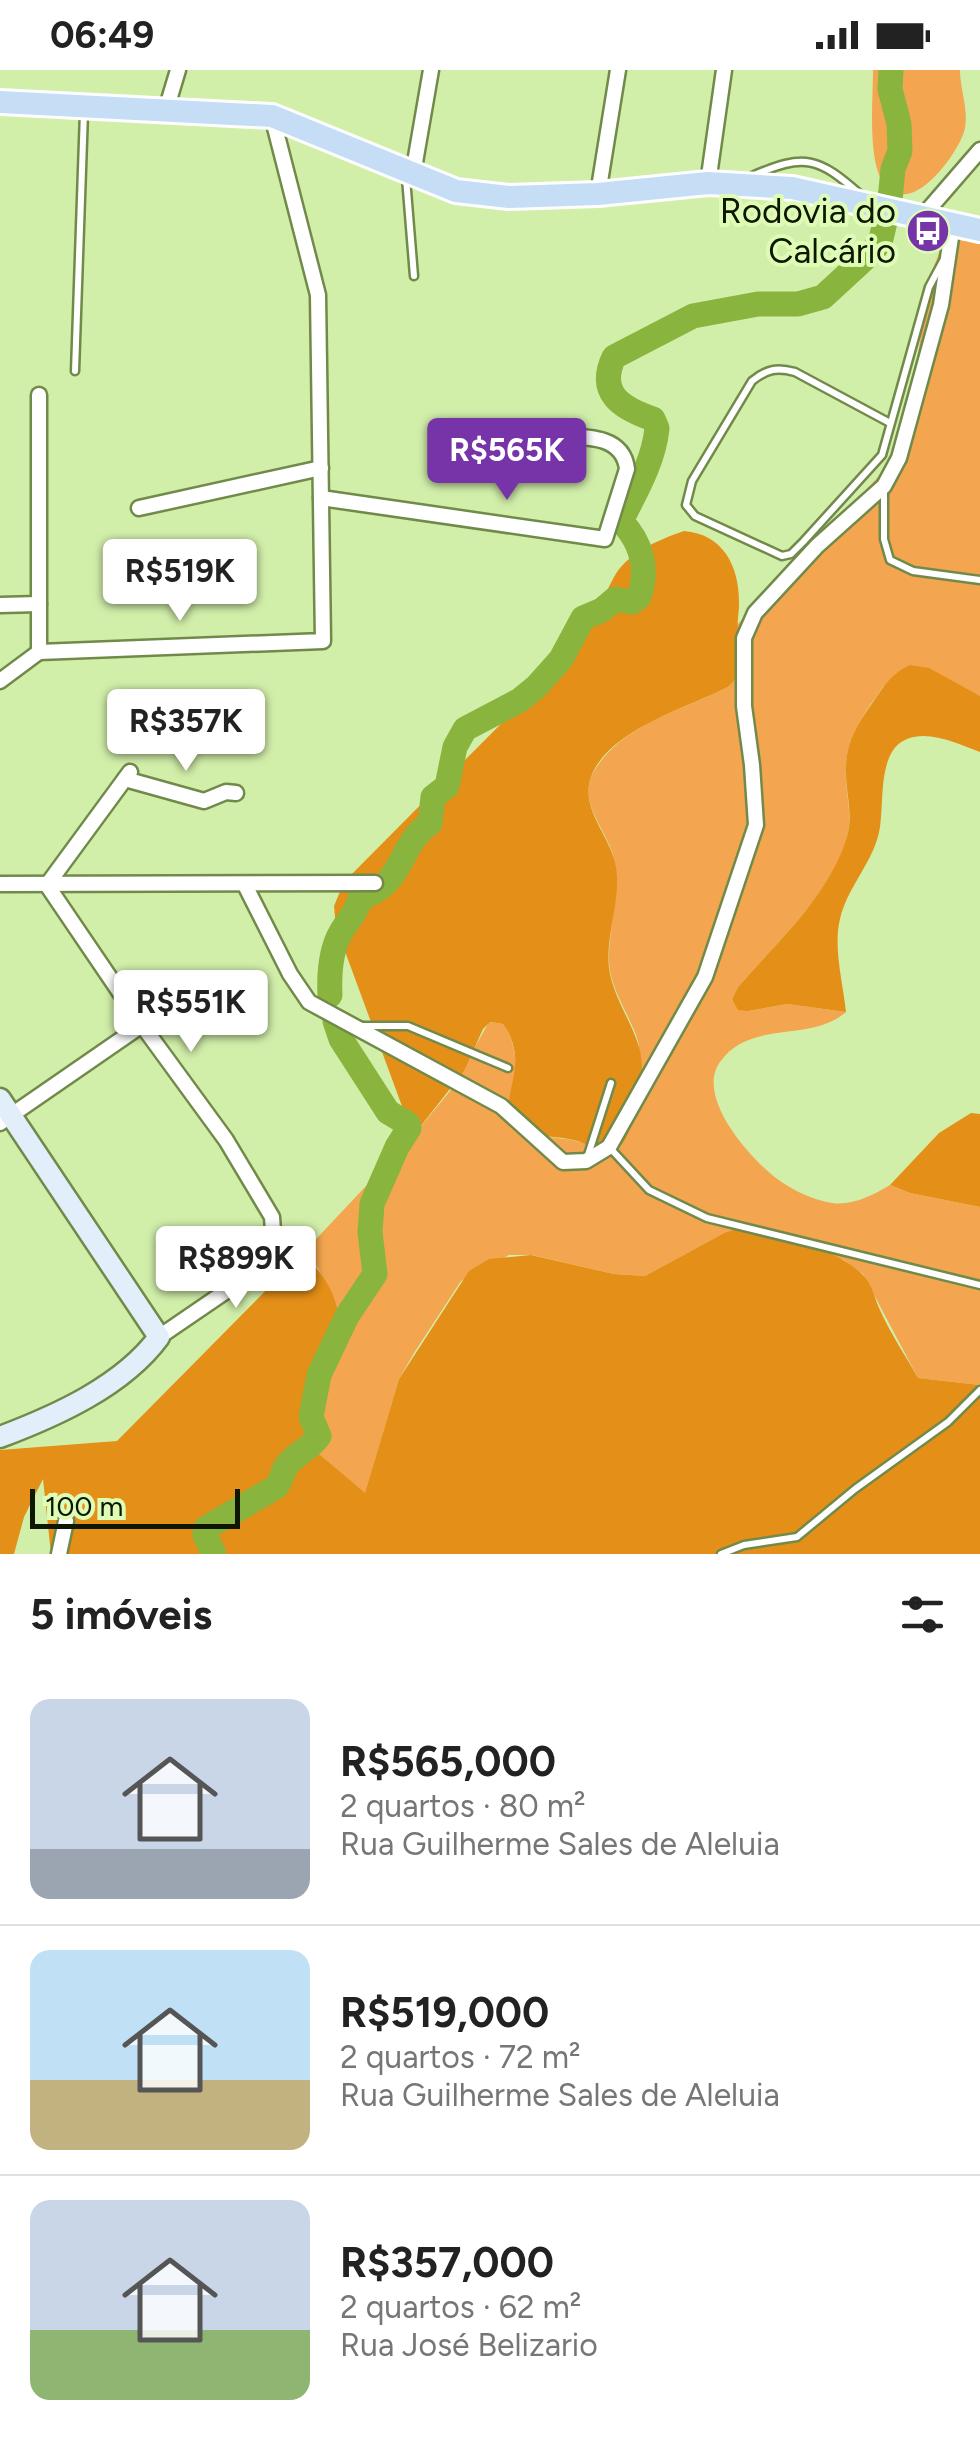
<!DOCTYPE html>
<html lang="pt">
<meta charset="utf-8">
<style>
:root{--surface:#fff;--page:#f6f6f6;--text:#222;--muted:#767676;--line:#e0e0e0;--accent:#7634a8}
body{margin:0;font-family:Figtree,sans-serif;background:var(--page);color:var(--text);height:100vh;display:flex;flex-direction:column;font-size:38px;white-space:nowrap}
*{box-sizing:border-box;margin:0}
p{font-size:32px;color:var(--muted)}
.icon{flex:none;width:55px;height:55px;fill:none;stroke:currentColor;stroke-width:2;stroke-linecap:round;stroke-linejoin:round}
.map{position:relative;height:1484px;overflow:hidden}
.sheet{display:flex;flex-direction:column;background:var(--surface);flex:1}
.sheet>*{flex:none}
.scale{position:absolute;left:30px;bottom:25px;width:210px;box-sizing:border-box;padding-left:10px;border:5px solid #0e1701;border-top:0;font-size:28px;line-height:35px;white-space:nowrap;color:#0e1701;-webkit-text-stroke:8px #dffcb7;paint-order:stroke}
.price{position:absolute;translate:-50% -85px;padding:0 22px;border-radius:10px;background:#fff;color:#222;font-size:32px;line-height:65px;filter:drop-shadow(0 2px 5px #0008)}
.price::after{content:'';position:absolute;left:50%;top:60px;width:30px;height:22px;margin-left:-15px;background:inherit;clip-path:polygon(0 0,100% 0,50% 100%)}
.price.selected{background:var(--accent);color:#fff}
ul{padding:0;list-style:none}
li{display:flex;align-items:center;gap:30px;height:250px;padding:0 30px}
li+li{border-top:2px solid var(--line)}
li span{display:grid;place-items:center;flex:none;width:280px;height:200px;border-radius:20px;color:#555}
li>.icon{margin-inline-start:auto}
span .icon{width:120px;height:120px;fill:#fffc;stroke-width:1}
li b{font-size:42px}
h2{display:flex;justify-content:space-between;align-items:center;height:120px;padding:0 30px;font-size:42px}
.status{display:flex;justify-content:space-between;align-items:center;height:70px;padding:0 50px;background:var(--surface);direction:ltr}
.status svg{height:28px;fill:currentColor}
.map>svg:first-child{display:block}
.green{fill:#f3a64f}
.forest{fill:#e48f18}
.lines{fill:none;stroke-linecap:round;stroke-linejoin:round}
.river{stroke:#89b43d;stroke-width:25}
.lane-casing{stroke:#718a4a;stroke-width:11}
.street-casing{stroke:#718a4a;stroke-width:19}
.secondary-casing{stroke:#718a4a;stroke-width:25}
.primary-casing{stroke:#fff;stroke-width:28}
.lane{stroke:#fff;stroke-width:6}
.street{stroke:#fff;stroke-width:14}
.secondary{stroke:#e2eefa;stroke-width:20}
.primary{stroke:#c5def5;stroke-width:22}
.labels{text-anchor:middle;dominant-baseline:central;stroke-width:8;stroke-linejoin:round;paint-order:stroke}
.poi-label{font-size:35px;fill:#0e1701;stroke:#dffcb7;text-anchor:end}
</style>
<div class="status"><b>06:49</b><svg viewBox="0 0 49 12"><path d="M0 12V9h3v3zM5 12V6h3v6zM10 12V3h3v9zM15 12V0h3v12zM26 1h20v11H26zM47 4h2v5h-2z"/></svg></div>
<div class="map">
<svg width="980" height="1484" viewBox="0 0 980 1484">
<rect width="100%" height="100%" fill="#d2efaa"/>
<g class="green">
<path d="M873 0H960C960 20 970 43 964 62 956 87 906 155 881 109 868 84 873 29 873 0Z"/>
<path d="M959 170 980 172V626L964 619 884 616C865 642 847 665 846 699 845 722 853 744 847 768 831 824 775 874 738 917L732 929 748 941 787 934 846 942C811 973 750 949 720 992 695 1027 750 1088 776 1108 792 1120 813 1130 832 1133 853 1136 873 1125 890 1115L910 1123 980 1137V1315L918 1308 863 1204 844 1190 763 1162 724 1163 645 1206 614 1204 532 1185H509L461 1211 414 1283 399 1309 365 1424 318 1383 338 1243 318 1198 303 1183 413 1066 450 1021 489 952 503 954C522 982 516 1010 507 1041L524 1064 573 1070 609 1081C615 1060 639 995 639 978 638 957 610 923 609 892 608 861 620 822 615 793 610 762 575 733 594 701 622 654 683 640 728 617 750 594 743 583 737 555L879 406C917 347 917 271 931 204L939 183Z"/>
</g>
<g class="forest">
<path d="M684 461C724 464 740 498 739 535 739 543 737 551 738 559 741 587 751 594 728 617 687 638 608 660 591 707 580 737 608 764 615 792 623 827 605 863 609 898 613 927 631 950 639 977 646 1002 639 1027 632 1052 629 1062 623 1080 611 1081 599 1082 586 1073 574 1070 551 1065 530 1068 509 1055 503 1017 530 993 503 954L490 952 483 959 464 1001 413 1066 336 857 334 836 344 812 586 568C598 549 602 528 613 509 626 483 658 470 684 461Z"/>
<path d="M910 595 929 598 980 626V682C958 674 928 659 905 670 878 682 884 732 880 757 875 791 848 815 840 849 833 877 843 913 846 942L787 934 748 941 738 940 732 929 738 917C777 872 827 828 846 770 854 747 846 725 846 702 845 674 857 654 873 632 883 617 893 602 910 595Z"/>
<path d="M971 1043 980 1044V1137L910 1123 890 1115 939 1063Z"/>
<path d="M740 1158C775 1164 839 1179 863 1205 873 1215 874 1228 880 1240 890 1263 906 1286 918 1308L980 1315V1484H51L43 1409 24 1447 14 1484H0V1380L117 1371 303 1183C319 1200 334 1218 338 1243L318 1383 365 1423 399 1309 469 1201 489 1189 531 1185 614 1204 645 1206 724 1163Z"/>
</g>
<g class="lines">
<g class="river">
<path d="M890 130 893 99 900 81 899 54 890 19 891 0"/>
<path d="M330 925C329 904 330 881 341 862 348 850 357 842 360 828 406 813 397 776 430 753L433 727 447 716 455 677 465 659 520 630 536 617 561 589 583 548 602 540 615 529 632 532 639 527C649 498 641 472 621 451 635 423 654 391 657 358L653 349C621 338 597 323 614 287L693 246 758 234H798L823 227 874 180 881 169 885 152"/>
<path d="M214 1484 205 1465 206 1458 276 1417C283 1409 281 1403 287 1395 297 1383 311 1378 319 1366L311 1347 319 1305 347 1246 375 1204 370 1162 372 1134 397 1077 409 1058 408 1054 388 1042 341 969 335 951"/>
</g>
<g class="lane-casing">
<g id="lane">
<path d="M752 106C805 83 818 87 861 125"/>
<path d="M406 108 414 206"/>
<path d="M75 301 84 42"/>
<path d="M890 353 795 302C777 297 767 299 752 311L692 411 686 435 695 446 782 486 791 484 803 472 882 385 929 217 943 191"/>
<path d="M884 417V469L890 490 913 501 980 510"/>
<path d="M361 956H408L508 998"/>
<path d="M610 1078 649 1120 707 1148 980 1215"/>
<path d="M588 1085 611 1013"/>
<path d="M721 1484 744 1475 797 1467 855 1419 948 1352 980 1320"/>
</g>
</g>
<g class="street-casing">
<g id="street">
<path d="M166 40 178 0"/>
<path d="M413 104 431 0"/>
<path d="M708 113 724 0"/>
<path d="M598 124 618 0"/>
<path d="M922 147 980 80"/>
<path d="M39 325V582"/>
<path d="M321 428 605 469 627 399C623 364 583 367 556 366"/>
<path d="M139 438 321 398"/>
<path d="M0 535 39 534"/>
<path d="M39 582 323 571 318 225 272 46"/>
<path d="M0 611 39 582"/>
<path d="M130 702 47 815 142 955 226 1070 272 1147 274 1176 257 1200 159 1267"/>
<path d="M125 709 204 731 226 722 236 723"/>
<path d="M0 814 375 813"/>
<path d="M245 815 290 904 309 932 501 1036 563 1092 586 1091 609 1077 705 907 756 755 752 695 744 636V568L755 543 817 476 884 416 899 388 941 235 953 154"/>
<path d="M0 1053 142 955"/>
<path d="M59 1484 66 1451"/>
</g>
</g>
<g class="secondary-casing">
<path id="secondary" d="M0 1029 159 1267C123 1316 56 1346 0 1367"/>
</g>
<g class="primary-casing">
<path id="primary" d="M0 32 272 46 456 121 509 127 598 124 708 113 792 118 980 160"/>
</g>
<use href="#lane" class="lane"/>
<use href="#street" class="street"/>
<use href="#secondary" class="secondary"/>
<use href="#primary" class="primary"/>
</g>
<defs>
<g id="bus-disc" transform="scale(2.25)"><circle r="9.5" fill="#7634a8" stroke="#dffcb7"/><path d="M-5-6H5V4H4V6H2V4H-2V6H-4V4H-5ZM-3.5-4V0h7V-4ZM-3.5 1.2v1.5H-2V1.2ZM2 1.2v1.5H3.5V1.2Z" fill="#fff"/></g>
</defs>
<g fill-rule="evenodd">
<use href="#bus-disc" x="928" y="161"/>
</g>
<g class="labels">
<g class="poi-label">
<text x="896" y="141">Rodovia do<tspan x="896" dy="40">Calcário</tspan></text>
</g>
</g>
</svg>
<div class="scale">100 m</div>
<b class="price selected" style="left:507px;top:433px">R$565K</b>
<b class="price" style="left:180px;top:554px">R$519K</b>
<b class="price" style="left:186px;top:704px">R$357K</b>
<b class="price" style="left:191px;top:985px">R$551K</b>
<b class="price" style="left:236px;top:1241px">R$899K</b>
</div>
<section class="sheet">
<h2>5 imóveis<svg class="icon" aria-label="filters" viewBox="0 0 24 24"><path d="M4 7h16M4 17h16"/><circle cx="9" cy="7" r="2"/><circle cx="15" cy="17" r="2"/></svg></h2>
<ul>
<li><span style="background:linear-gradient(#c9d6e8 75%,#9aa5b1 0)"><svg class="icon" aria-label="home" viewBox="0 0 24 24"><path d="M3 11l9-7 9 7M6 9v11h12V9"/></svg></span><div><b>R$565,000</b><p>2 quartos · 80 m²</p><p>Rua Guilherme Sales de Aleluia</p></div></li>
<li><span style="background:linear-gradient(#bfe0f5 65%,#c2b280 0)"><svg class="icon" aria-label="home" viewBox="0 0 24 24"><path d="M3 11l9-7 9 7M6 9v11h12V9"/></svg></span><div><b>R$519,000</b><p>2 quartos · 72 m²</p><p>Rua Guilherme Sales de Aleluia</p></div></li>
<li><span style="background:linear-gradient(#c9d6e8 65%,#8fb573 0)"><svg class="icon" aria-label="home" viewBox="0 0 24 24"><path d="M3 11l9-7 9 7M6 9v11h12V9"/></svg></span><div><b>R$357,000</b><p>2 quartos · 62 m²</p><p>Rua José Belizario</p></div></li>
</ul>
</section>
